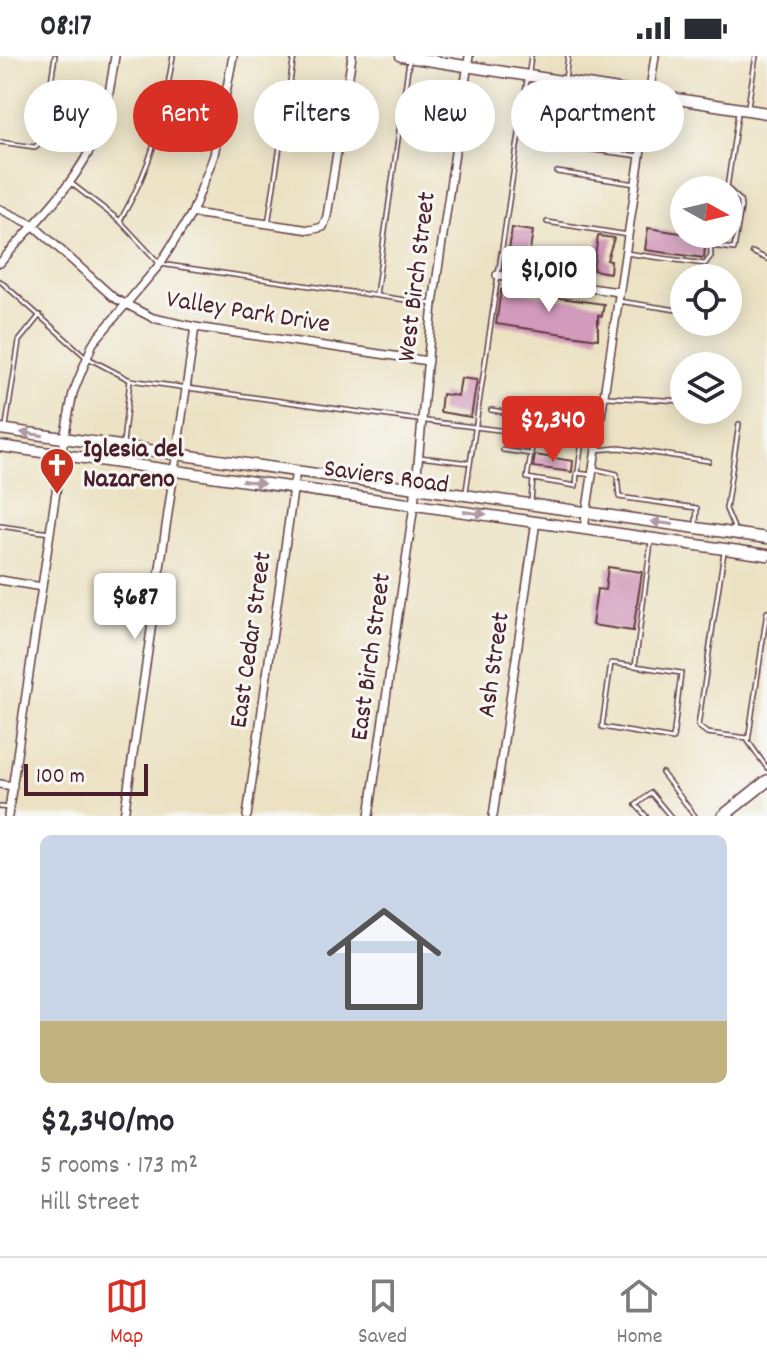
<!DOCTYPE html>
<meta charset="utf-8">
<style>
:root{--surface:#fff;--page:#f7f7f7;--text:#2b2b33;--muted:#7c7c81;--line:#e1e1e2;--accent:#d93025}
body{margin:0;font-family:Dekko,sans-serif;background:var(--page);color:var(--text);height:100vh;display:flex;flex-direction:column;font-size:30px;white-space:nowrap}
*{box-sizing:border-box;margin:0}
p{font-size:26px;color:var(--muted)}
.icon{flex:none;width:44px;height:44px;fill:none;stroke:currentColor;stroke-width:2;stroke-linecap:round;stroke-linejoin:round}
.map{position:relative;height:760px;overflow:hidden}
.sheet{display:flex;flex-direction:column;background:var(--surface);flex:1}
.sheet>*{flex:none}
.top-card{position:absolute;left:24px;top:24px;width:720px;height:72px;display:flex;gap:16px}
.needle{width:52px;rotate:98deg}
.fabs{position:absolute;left:670px;top:120px;display:grid;gap:16px}
.fabs a{display:grid;place-items:center;width:72px;height:72px;border-radius:50%;background:var(--surface);box-shadow:0 4px 20px #0003;font-size:40px}
.scale{position:absolute;left:24px;bottom:20px;width:124px;box-sizing:border-box;padding-left:8px;border:4px solid #4a1f2b;border-top:0;font-size:22px;line-height:28px;white-space:nowrap;color:#4a1f2b;-webkit-text-stroke:6px #f6f6f2;paint-order:stroke}
.price{position:absolute;translate:-50% -68px;padding:0 18px;border-radius:8px;background:#fff;color:#222;font-size:26px;line-height:52px;filter:drop-shadow(0 2px 4px #0008)}
.price::after{content:'';position:absolute;left:50%;top:48px;width:24px;height:18px;margin-left:-12px;background:inherit;clip-path:polygon(0 0,100% 0,50% 100%)}
.price.active{background:var(--accent);color:#fff}
ul{padding:0;list-style:none}
li{display:grid;align-content:center;gap:16px;height:424px;padding:0 40px}
li+li{border-top:2px solid var(--line)}
li span{display:grid;place-items:center;height:248px;border-radius:12px;color:#555}
li>.icon{margin-inline-start:auto}
span .icon{width:144px;height:144px;fill:#fffc;stroke-width:1}
li b{font-size:34px}
.pill{padding:0 28px;border-radius:36px;background:var(--surface);box-shadow:0 4px 20px #0003;font-size:28px;line-height:72px}
.pill.active{background:var(--accent);color:#fff}
.status{display:flex;justify-content:space-between;align-items:center;height:56px;padding:0 40px;background:var(--surface);direction:ltr}
.status svg{height:22px;fill:currentColor}
.menu{display:flex;justify-content:space-around;align-items:center;height:112px;border-top:2px solid var(--line);background:var(--surface);font-size:22px;color:var(--muted)}
.menu a{display:grid;justify-items:center;gap:4px}
.menu .active{color:var(--accent)}
.map>svg:first-child{display:block}
.building{fill:#d29abb}
.lines{fill:none;stroke-linecap:round;stroke-linejoin:round}
.lane-casing{stroke:#623c42;stroke-width:6}
.street-casing{stroke:#623c42;stroke-width:10}
.secondary-casing{stroke:#623c42;stroke-width:13}
.primary-casing{stroke:#623c42;stroke-width:14}
.lane{stroke:#fff;stroke-width:3}
.street{stroke:#fff;stroke-width:7}
.secondary{stroke:#fff;stroke-width:10}
.primary{stroke:#fff;stroke-width:11}
.oneway{fill:#ae9aa0}
.labels{text-anchor:middle;dominant-baseline:central;stroke-width:6;stroke-linejoin:round;paint-order:stroke}
.street-label{font-size:26px;fill:#4a1f2b;stroke:#f6f6f2}
.poi-label{font-size:26px;font-weight:bold;fill:#4a1f2b;stroke:#f6f6f2;text-anchor:start}
</style>
<div class="status"><b>08:17</b><svg viewBox="0 0 49 12"><path d="M0 12V9h3v3zM5 12V6h3v6zM10 12V3h3v9zM15 12V0h3v12zM26 1h20v11H26zM47 4h2v5h-2z"/></svg></div>
<div class="map">
<svg width="767" height="760" viewBox="0 0 767 760">
<rect width="100%" height="100%" fill="#f6f6f2"/>
<filter id="ink" filterUnits="userSpaceOnUse"><feTurbulence type="fractalNoise" baseFrequency=".0125" numOctaves="2"/><feDisplacementMap in="SourceGraphic" scale="16" xChannelSelector="R" yChannelSelector="G"/><feConvolveMatrix kernelMatrix="1 2 1 2 8 2 1 2 1" color-interpolation-filters="sRGB"/></filter>
<filter id="wash" filterUnits="userSpaceOnUse"><feTurbulence type="fractalNoise" baseFrequency=".006" numOctaves="4" result="noise"/><feDisplacementMap in="SourceGraphic" scale="32" xChannelSelector="R" yChannelSelector="G"/><feGaussianBlur stdDeviation="1.8" result="paint"/><feColorMatrix in="noise" values="0 0 0 0 0 0 0 0 0 0 0 0 0 0 0 0 0 1.4 0 .05"/><feComposite in="paint" operator="in"/></filter>
<g filter="url(#wash)">
<rect width="100%" height="100%" fill="#ece2c3"/>
<g id="blocks">
<g class="building">
<path d="M512 172 533 175 528 206 508 203Z"/>
<path d="M648 172 706 181 704 202 645 194Z"/>
<path d="M598 180 614 182 607 204 611 205 610 217 593 214Z"/>
<path d="M501 234 604 248 602 260 598 259V283L496 268Z"/>
<path d="M461 322 477 324 471 361 440 356 442 338 458 340Z"/>
<path d="M535 399 573 405 572 416 533 411Z"/>
<path d="M608 511 642 516 633 575 592 569 597 533 605 534Z"/>
</g>
</g>
</g>
<g filter="url(#ink)">
<use href="#blocks" fill-opacity="0" stroke="#623c42" stroke-width="2"/>
<g class="lines">
<g class="lane-casing">
<g id="lane">
<path d="M529 16 531 0"/>
<path d="M565 24 568 0"/>
<path d="M612 36 610 51 593 49 586 93 640 100"/>
<path d="M748 50 756 0"/>
<path d="M610 51 626 53 620 96"/>
<path d="M0 86 35 91 42 85 55 0"/>
<path d="M557 116 636 128"/>
<path d="M72 128 120 165 160 208 433 248"/>
<path d="M727 132 738 57"/>
<path d="M120 165C154 105 162 67 173 0"/>
<path d="M547 166 628 179"/>
<path d="M268 168 294 0"/>
<path d="M711 190 734 193 741 151 740 144 727 132"/>
<path d="M752 196 767 203"/>
<path d="M625 197 705 208 711 200 710 178"/>
<path d="M0 225 86 301 130 324 410 363 597 386"/>
<path d="M376 239 409 5"/>
<path d="M618 245 684 255"/>
<path d="M607 341 684 345"/>
<path d="M491 354 549 363 551 372 597 380"/>
<path d="M6 370 19 285 40 259"/>
<path d="M123 387 130 324"/>
<path d="M503 394 531 398 527 422 533 423"/>
<path d="M595 394 619 392 709 405"/>
<path d="M531 398 533 378"/>
<path d="M419 401 470 407"/>
<path d="M595 413 617 418 619 441 697 452 696 468"/>
<path d="M578 416 582 384"/>
<path d="M466 435 527 24"/>
<path d="M531 445 533 423 576 430 577 417 592 419"/>
<path d="M0 470 50 477"/>
<path d="M735 474 726 453 739 368"/>
<path d="M724 496 698 670 707 677 748 682"/>
<path d="M767 556 748 685 767 712"/>
<path d="M635 610 611 607 602 671 673 683 681 617 635 610 651 486"/>
<path d="M662 717 695 760"/>
<path d="M0 751 9 752"/>
<path d="M646 760 636 749 651 737 670 760"/>
</g>
</g>
<g class="street-casing">
<g id="street">
<path d="M0 153 33 169 114 242 153 262 195 271 428 305"/>
<path d="M192 157 310 174 323 171 327 160 352 0"/>
<path d="M0 207C34 167 77 128 97 79 107 54 111 27 115 0"/>
<path d="M497 219 619 236"/>
<path d="M584 473 655 0"/>
<path d="M0 524 42 531"/>
<path d="M0 728 13 730"/>
<path d="M8 760 64 382 73 337 93 287 160 208 192 157 214 99 233 0"/>
<path d="M124 760 195 271"/>
<path d="M247 760 296 414"/>
<path d="M369 760 414 449 433 248 469 0"/>
<path d="M493 760 536 465"/>
</g>
</g>
<g class="secondary-casing">
<g id="secondary">
<path d="M401 0 767 57"/>
<path d="M0 373 767 482"/>
<path d="M0 390 767 499"/>
</g>
</g>
<g class="primary-casing">
<path id="primary" d="M723 760 767 725"/>
</g>
<use href="#lane" class="lane"/>
<use href="#street" class="street"/>
<use href="#secondary" class="secondary"/>
<use href="#primary" class="primary"/>
</g>
<defs><path id="oneway-solid" d="M-6-.8H1V-3.2L6.5 0L1 3.2V.8H-6Z" transform="scale(2)"/></defs>
<g class="oneway">
<use href="#oneway-solid" transform="translate(32 378) rotate(-172)"/>
<use href="#oneway-solid" transform="translate(253 426) rotate(8)"/>
<use href="#oneway-solid" transform="translate(475 457) rotate(7)"/>
<use href="#oneway-solid" transform="translate(662 467) rotate(-172)"/>
</g>
</g>
<defs>
<g id="church-pin" transform="scale(1.8)"><path d="M0 17L-7.5 6A9.5 9.5 0 1 1 7.5 6Z" fill="#c8321e" stroke="#f6f6f2"/><path d="M-1.2-6h2.4v3.5h3.3v2.4h-3.3V6h-2.4V-.1h-3.3v-2.4h3.3Z" fill="#fff"/></g>
</defs>
<g fill-rule="evenodd">
<use href="#church-pin" x="57" y="409"/>
</g>
<g class="labels">
<g class="street-label">
<text transform="translate(418 221) rotate(-83)">West Birch Street</text>
<text transform="translate(248 257) rotate(9)">Valley Park Drive</text>
<text transform="translate(386 422) rotate(8)">Saviers Road</text>
<text transform="translate(252 584) rotate(-82)">East Cedar Street</text>
<text transform="translate(372 601) rotate(-82)">East Birch Street</text>
<text transform="translate(495 609) rotate(-82)">Ash Street</text>
</g>
<g class="poi-label">
<text x="83" y="394">Iglesia del<tspan x="83" dy="30">Nazareno</tspan></text>
</g>
</g>
</svg>
<div class="fabs">
<a><svg class="needle" viewBox="-14 -14 28 28"><path d="M0-13l5 13h-10z" fill="#e53935"/><path d="M0 13l5-13h-10z" fill="#7c7c81"/></svg></a>
<a><svg class="icon" aria-label="locate" viewBox="0 0 24 24"><circle cx="12" cy="12" r="6"/><path d="M12 2v4M12 18v4M2 12h4M18 12h4"/></svg></a>
<a><svg class="icon" aria-label="layers" viewBox="0 0 24 24"><path d="M12 4l9 5-9 5-9-5zM3 14l9 5 9-5"/></svg></a>
</div>
<div class="scale">100 m</div>
<b class="price" style="left:549px;top:258px">$1,010</b>
<b class="price active" style="left:553px;top:408px">$2,340</b>
<b class="price" style="left:135px;top:585px">$687</b>
<div class="top-card">
<a class="pill">Buy</a>
<a class="pill active">Rent</a>
<a class="pill">Filters</a>
<a class="pill">New</a>
<a class="pill">Apartment</a>
</div>
</div>
<section class="sheet">
<ul>
<li><span style="background:linear-gradient(#c9d6e8 75%,#c2b280 0)"><svg class="icon" aria-label="home" viewBox="0 0 24 24"><path d="M3 11l9-7 9 7M6 9v11h12V9"/></svg></span><div><b>$2,340/mo</b><p>5 rooms · 173 m²</p><p>Hill Street</p></div></li>
</ul>
</section>
<nav class="menu">
<a class="active"><svg class="icon" aria-label="map" viewBox="0 0 24 24"><path d="M3 6l6-2 6 2 6-2v14l-6 2-6-2-6 2zM9 4v14M15 6v14"/></svg>Map</a>
<a><svg class="icon" aria-label="saved" viewBox="0 0 24 24"><path d="M7 4h10v16l-5-4-5 4z"/></svg>Saved</a>
<a><svg class="icon" aria-label="home" viewBox="0 0 24 24"><path d="M3 11l9-7 9 7M6 9v11h12V9"/></svg>Home</a>
</nav>
